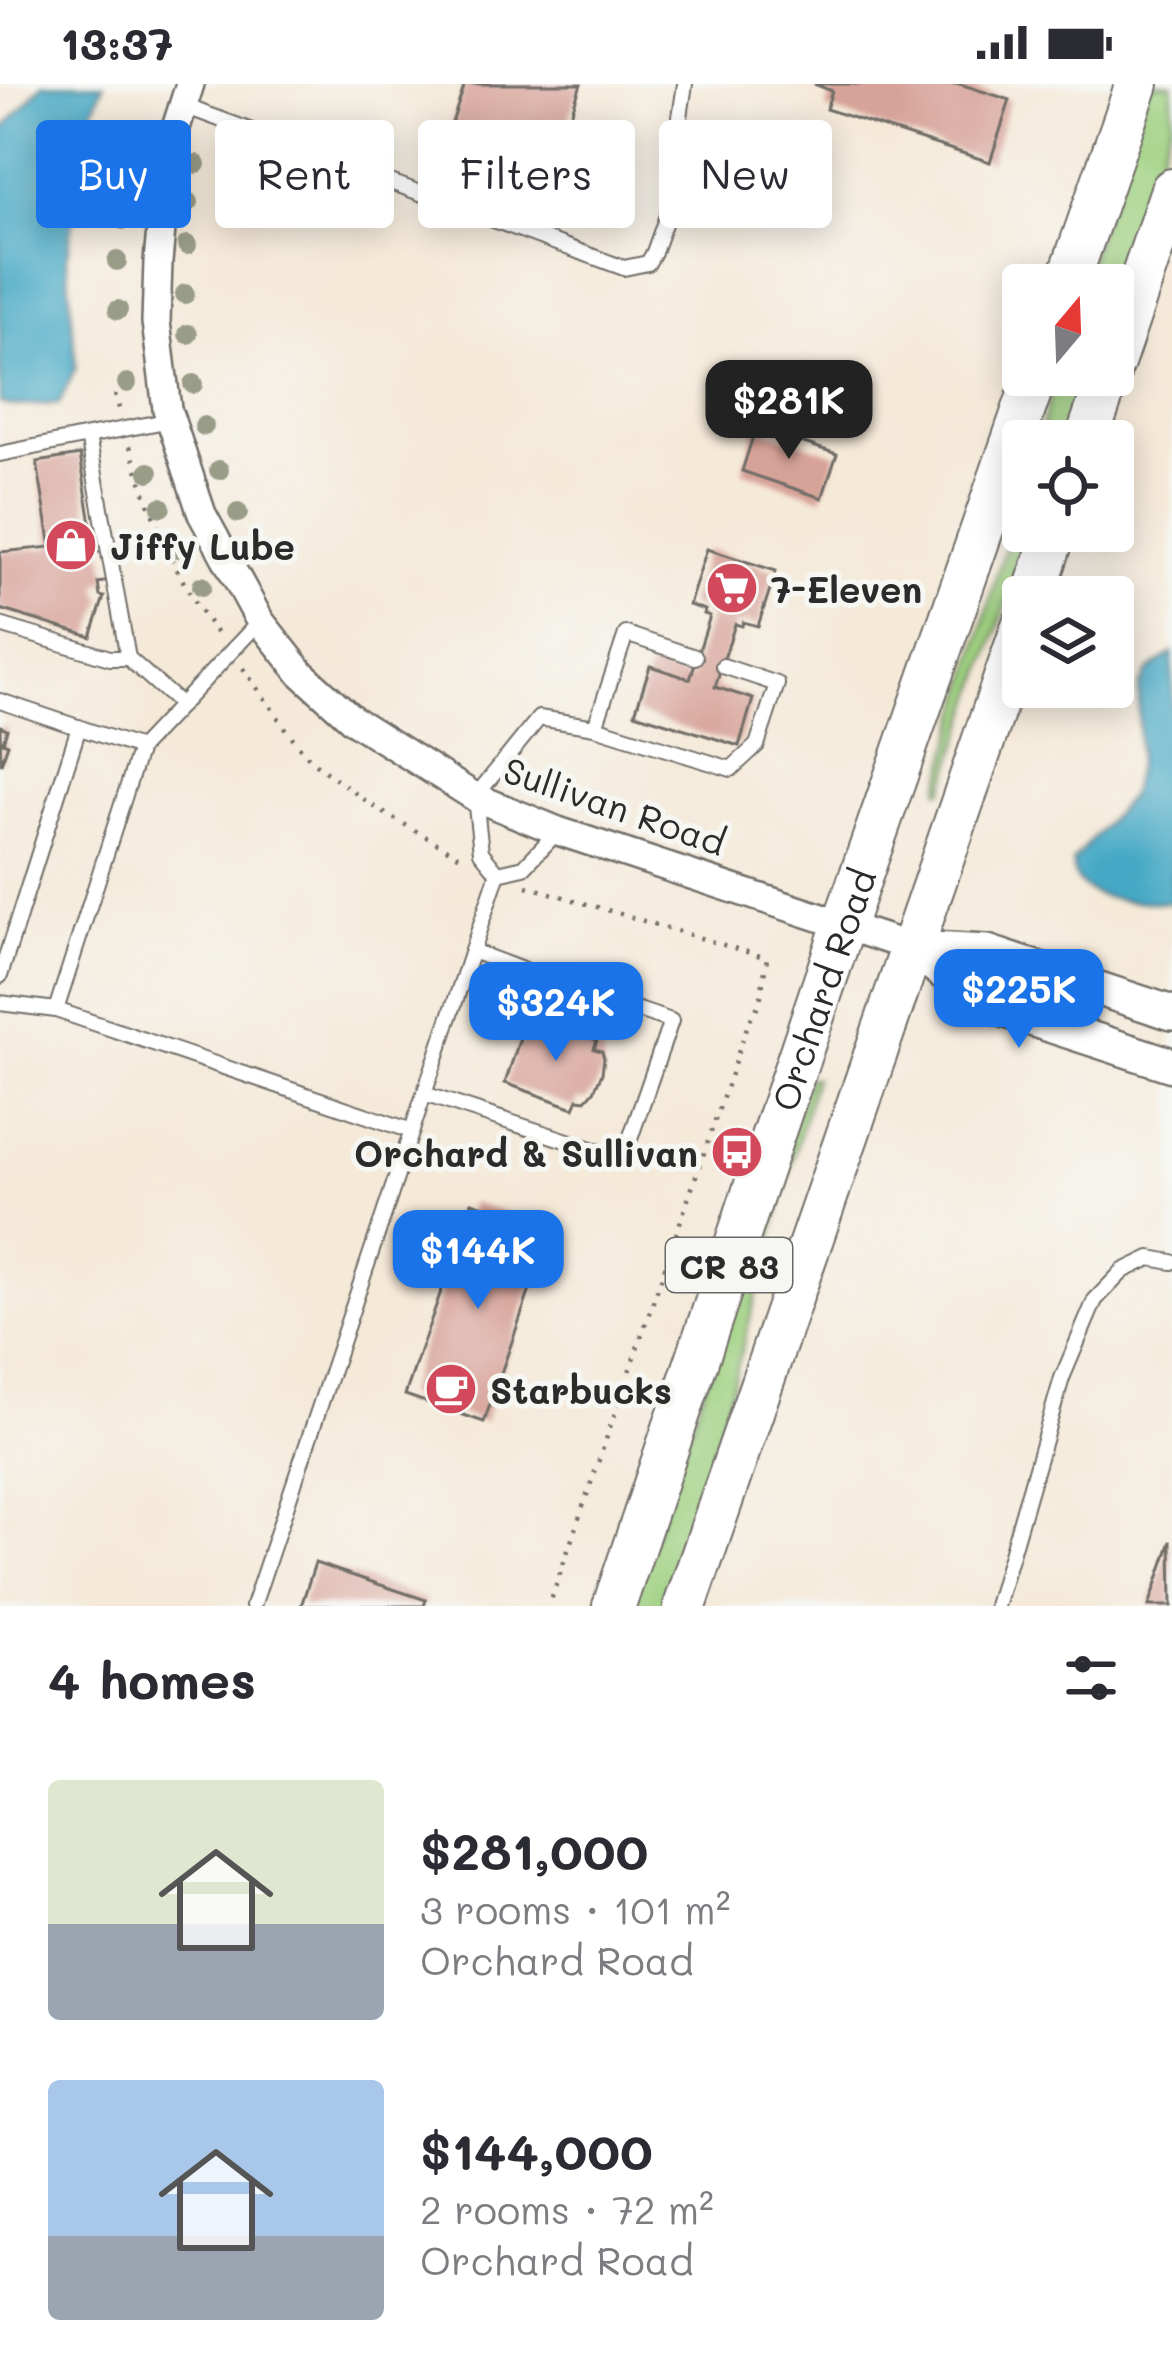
<!DOCTYPE html>
<meta charset="utf-8">
<style>
:root{--surface:#fff;--page:#f7f7f7;--text:#2b2b33;--muted:#7c7c81;--accent:#1a73e8}
body{margin:0;font-family:Mali,sans-serif;background:var(--page);color:var(--text);height:100vh;display:flex;flex-direction:column;font-size:45px;white-space:nowrap}
*{box-sizing:border-box;margin:0}
p{font-size:39px;color:var(--muted)}
.icon{flex:none;width:66px;height:66px;fill:none;stroke:currentColor;stroke-width:2;stroke-linecap:round;stroke-linejoin:round}
.map{position:relative;height:1522px;overflow:hidden}
.drawer{display:flex;flex-direction:column;background:var(--surface);flex:1}
.drawer>*{flex:none}
.hud{position:absolute;left:36px;top:36px;width:1101px;height:108px;display:flex;gap:24px}
.needle{width:78px;rotate:19deg}
.tools{position:absolute;left:1002px;top:180px;display:grid;gap:24px}
.tools a{display:grid;place-items:center;width:132px;height:132px;border-radius:12px;background:var(--surface);box-shadow:0 6px 30px #0003;font-size:60px}
.price{position:absolute;translate:-50% -102px;padding:0 27px;border-radius:24px;background:var(--accent);color:#fff;font-size:39px;line-height:78px;filter:drop-shadow(0 3px 6px #0008)}
.price::after{content:'';position:absolute;left:50%;top:72px;width:36px;height:27px;margin-left:-18px;background:inherit;clip-path:polygon(0 0,100% 0,50% 100%)}
.price.on{background:#222;color:#fff}
ul{padding:0;list-style:none}
li{display:flex;align-items:center;gap:36px;height:300px;padding:0 48px}
li span{display:grid;place-items:center;flex:none;width:336px;height:240px;border-radius:12px;color:#555}
li>.icon{margin-inline-start:auto}
span .icon{width:144px;height:144px;fill:#fffc;stroke-width:1}
li b{font-size:51px}
h2{display:flex;justify-content:space-between;align-items:center;height:144px;padding:0 48px;font-size:51px}
.pill{padding:0 42px;border-radius:12px;background:var(--surface);box-shadow:0 6px 30px #0003;font-size:42px;line-height:108px}
.pill.on{background:var(--accent);color:#fff}
.status{display:flex;justify-content:space-between;align-items:center;height:84px;padding:0 60px;background:var(--surface);direction:ltr}
.status svg{height:33px;fill:currentColor}
.map>svg:first-child{display:block}
.green{fill:#9ed080;stroke:#647e56;stroke-width:3}
.water{fill:#45a8c5;stroke:#386a78;stroke-width:3}
.building{fill:#d7a298}
.lines{fill:none;stroke-linecap:round;stroke-linejoin:round}
.service-casing{stroke:#726e68;stroke-width:18}
.minor-casing{stroke:#726e68;stroke-width:32}
.tertiary-casing{stroke:#726e68;stroke-width:38}
.primary-casing{stroke:#726e68;stroke-width:46}
.path{stroke:#726e68;stroke-width:4.5;stroke-dasharray:3 9;stroke-linecap:butt}
.service{stroke:#fff;stroke-width:14}
.minor{stroke:#fff;stroke-width:27}
.tertiary{stroke:#fff;stroke-width:33}
.primary{stroke:#fff;stroke-width:42}
.tree{fill:#999c87}
.labels{text-anchor:middle;dominant-baseline:central;stroke-width:10;stroke-linejoin:round;paint-order:stroke}
.shield{fill:#f6f6f2;stroke:#686867;stroke-width:3}
.shield-label{font-size:33px;font-weight:bold;fill:#2b2b2b}
.poi-label{font-size:36px;font-weight:bold;fill:#2b2b2b;stroke:#f6f6f2;text-anchor:start}
.street-label{font-size:36px;fill:#2b2b2b;stroke:#f6f6f2}
</style>
<div class="status"><b>13:37</b><svg viewBox="0 0 49 12"><path d="M0 12V9h3v3zM5 12V6h3v6zM10 12V3h3v9zM15 12V0h3v12zM26 1h20v11H26zM47 4h2v5h-2z"/></svg></div>
<div class="map">
<svg width="1172" height="1522" viewBox="0 0 1172 1522">
<rect width="100%" height="100%" fill="#f6f6f2"/>
<filter id="ink" filterUnits="userSpaceOnUse"><feTurbulence type="fractalNoise" baseFrequency=".00833" numOctaves="2"/><feDisplacementMap in="SourceGraphic" scale="24" xChannelSelector="R" yChannelSelector="G"/><feConvolveMatrix kernelMatrix="1 2 1 2 8 2 1 2 1" color-interpolation-filters="sRGB"/></filter>
<filter id="wash" filterUnits="userSpaceOnUse"><feTurbulence type="fractalNoise" baseFrequency=".004" numOctaves="4" result="noise"/><feDisplacementMap in="SourceGraphic" scale="48" xChannelSelector="R" yChannelSelector="G"/><feGaussianBlur stdDeviation="2.7" result="paint"/><feColorMatrix in="noise" values="0 0 0 0 0 0 0 0 0 0 0 0 0 0 0 0 0 1.4 0 .05"/><feComposite in="paint" operator="in"/></filter>
<g filter="url(#wash)">
<rect width="100%" height="100%" fill="#f5e9d8"/>
<g class="green">
<path d="M1149 0H1172V36L1113 210V201H1081Z"/>
<path d="M1056 291H1085L1062 357H1038Z"/>
<path d="M1023 413V447H1031L943 707 939 706 996 493Z"/>
<path d="M809 993 815 994 704 1405 665 1522H630Z"/>
</g>
<g class="water">
<path d="M43 0H104L89 37 67 174 76 283 59 320 13 322 0 319V49Z"/>
<path d="M1172 569V819C1141 816 1069 823 1073 777L1130 711 1138 672 1139 603 1147 588Z"/>
</g>
<g id="blocks">
<g class="building">
<path d="M465 0H581L543 113 439 77Z"/>
<path d="M814 0H960L1010 16 990 78 826 25 832 7Z"/>
<path d="M756 343 837 370 822 414 742 387Z"/>
<path d="M80 371 94 459 92 460 93 469 104 467 108 497 98 499 100 512 104 513 91 553 0 525V468L51 463 37 378Z"/>
<path d="M707 465 776 487 758 542 743 538 742 542 735 540 715 603 753 615 739 662 635 629 650 582 690 595 710 532 704 530 705 526 689 521Z"/>
<path d="M0 642 7 645 3 658 8 660 1 680Z"/>
<path d="M527 933 597 956 594 965 602 967 604 974 602 989 594 1007 586 1016 578 1015 574 1024 505 999Z"/>
<path d="M472 1118 551 1145 484 1338 405 1311Z"/>
<path d="M1171 1457 1172 1522H1149Z"/>
<path d="M315 1479 426 1516 424 1522H301Z"/>
</g>
</g>
</g>
<g filter="url(#ink)">
<use href="#blocks" fill-opacity="0" stroke="#726e68" stroke-width="3"/>
<g class="lines">
<g class="service-casing">
<g id="service">
<path d="M184 22 624 184 648 179 654 168 679 98 677 53 685 0"/>
<path d="M88 352 171 336"/>
<path d="M0 370 88 352 128 574 181 621"/>
<path d="M0 541 110 574H128"/>
<path d="M0 617 140 664 260 537"/>
<path d="M595 643 731 685 757 661 777 600 723 582"/>
<path d="M498 789 481 768 475 713 539 634 595 643 626 550 695 573"/>
<path d="M498 789 524 783 558 747"/>
<path d="M472 867 538 892"/>
<path d="M0 892 79 643"/>
<path d="M0 919 56 926 412 1047"/>
<path d="M56 926 140 664"/>
<path d="M424 1010 623 1075 671 937 576 905"/>
<path d="M253 1522 498 789"/>
<path d="M996 1522 1062 1294 1095 1216 1123 1187 1150 1174 1172 1178"/>
</g>
</g>
<g class="minor-casing">
<path id="minor" d="M190 0 168 69 158 178 156 238 167 325 202 430 260 537 302 590 353 636 475 713 558 747 913 864"/>
</g>
<g class="tertiary-casing">
<g id="tertiary">
<path d="M913 864 982 919 1172 981"/>
<path d="M913 864 987 868 1172 929"/>
</g>
</g>
<g class="primary-casing">
<g id="primary">
<path d="M1067 201 1137 0"/>
<path d="M1113 279 1172 106"/>
<path d="M1086 357 1109 291"/>
<path d="M1033 513 1055 447"/>
<path id="s1" d="M614 1522 844 840 1036 291"/>
<path d="M685 1522 1023 542"/>
</g>
</g>
<g class="path">
<path d="M115 310 120 328"/>
<path d="M130 362C150 430 175 495 218 551"/>
<path d="M243 584 302 667 320 684 379 726 462 773"/>
<path d="M527 802 767 874 760 918 748 940 549 1522"/>
</g>
<use href="#service" class="service"/>
<use href="#minor" class="minor"/>
<use href="#tertiary" class="tertiary"/>
<use href="#primary" class="primary"/>
</g>
<g class="tree">
<circle cx="139" cy="58" r="10"/>
<circle cx="196" cy="80" r="10"/>
<circle cx="132" cy="89" r="10"/>
<circle cx="189" cy="118" r="10"/>
<circle cx="123" cy="136" r="10"/>
<circle cx="187" cy="161" r="10"/>
<circle cx="117" cy="177" r="10"/>
<circle cx="185" cy="210" r="10"/>
<circle cx="118" cy="226" r="10"/>
<circle cx="188" cy="250" r="10"/>
<circle cx="127" cy="299" r="10"/>
<circle cx="193" cy="300" r="10"/>
<circle cx="204" cy="342" r="10"/>
<circle cx="219" cy="386" r="10"/>
<circle cx="149" cy="388" r="10"/>
<circle cx="161" cy="423" r="10"/>
<circle cx="238" cy="429" r="10"/>
<circle cx="178" cy="464" r="10"/>
<circle cx="202" cy="502" r="10"/>
</g>
</g>
<defs>
<g id="shop-disc" transform="scale(2.7)"><circle r="9.5" fill="#d1495b" stroke="#f6f6f2"/><path d="M-5-2.5h2.3a2.7 3.5 0 0 1 5.4 0H5L5.5 6h-11ZM-1.5-2.5h3a1.5 2.3 0 0 0-3 0Z" fill="#fff"/></g>
<g id="supermarket-disc" transform="scale(2.7)"><circle r="9.5" fill="#d1495b" stroke="#f6f6f2"/><path d="M-6-5.5h2.5l.6 2H6L4.5 2H-2.5L-4.4-4H-6ZM-1.5 3.2a1.3 1.3 0 1 0 .1 0ZM3 3.2a1.3 1.3 0 1 0 .1 0Z" fill="#fff"/></g>
<g id="bus-disc" transform="scale(2.7)"><circle r="9.5" fill="#d1495b" stroke="#f6f6f2"/><path d="M-5-6H5V4H4V6H2V4H-2V6H-4V4H-5ZM-3.5-4V0h7V-4ZM-3.5 1.2v1.5H-2V1.2ZM2 1.2v1.5H3.5V1.2Z" fill="#fff"/></g>
<g id="cafe-disc" transform="scale(2.7)"><circle r="9.5" fill="#d1495b" stroke="#f6f6f2"/><path d="M-5.5-4.5H6V0H3Q3 3.5 0 3.5H-2.5Q-5.5 3.5-5.5 0ZM3-3.2v2h1.7v-2ZM-6 4.5H4V6H-6Z" fill="#fff"/></g>
</defs>
<g fill-rule="evenodd">
<use href="#shop-disc" x="71" y="461"/>
<use href="#supermarket-disc" x="732" y="504"/>
<use href="#bus-disc" x="737" y="1068"/>
<use href="#cafe-disc" x="451" y="1305"/>
</g>
<g class="labels">
<rect class="shield" x="666" y="1154" width="126" height="54" rx="9"/>
<g class="shield-label">
<text x="729" y="1181">CR 83</text>
</g>
<g class="poi-label">
<text x="110" y="461">Jiffy Lube</text>
<text x="771" y="504">7-Eleven</text>
<text x="698" y="1068" text-anchor="end">Orchard &amp; Sullivan</text>
<text x="490" y="1305">Starbucks</text>
</g>
<g class="street-label">
<text transform="translate(615 721) rotate(19)">Sullivan Road</text>
<text stroke="none"><textPath href="#s1" startOffset="651">Orchard Road</textPath></text>
</g>
</g>
</svg>
<div class="tools">
<a><svg class="needle" viewBox="-14 -14 28 28"><path d="M0-13l5 13h-10z" fill="#e53935"/><path d="M0 13l5-13h-10z" fill="#7c7c81"/></svg></a>
<a><svg class="icon" aria-label="locate" viewBox="0 0 24 24"><circle cx="12" cy="12" r="6"/><path d="M12 2v4M12 18v4M2 12h4M18 12h4"/></svg></a>
<a><svg class="icon" aria-label="layers" viewBox="0 0 24 24"><path d="M12 4l9 5-9 5-9-5zM3 14l9 5 9-5"/></svg></a>
</div>
<b class="price on" style="left:789px;top:378px">$281K</b>
<b class="price" style="left:1019px;top:967px">$225K</b>
<b class="price" style="left:556px;top:980px">$324K</b>
<b class="price" style="left:478px;top:1228px">$144K</b>
<div class="hud">
<a class="pill on">Buy</a>
<a class="pill">Rent</a>
<a class="pill">Filters</a>
<a class="pill">New</a>
</div>
</div>
<section class="drawer">
<h2>4 homes<svg class="icon" aria-label="filters" viewBox="0 0 24 24"><path d="M4 7h16M4 17h16"/><circle cx="9" cy="7" r="2"/><circle cx="15" cy="17" r="2"/></svg></h2>
<ul>
<li><span style="background:linear-gradient(#dfe7d0 60%,#9aa5b1 0)"><svg class="icon" aria-label="home" viewBox="0 0 24 24"><path d="M3 11l9-7 9 7M6 9v11h12V9"/></svg></span><div><b>$281,000</b><p>3 rooms · 101 m²</p><p>Orchard Road</p></div></li>
<li><span style="background:linear-gradient(#a9c7e8 65%,#9aa5b1 0)"><svg class="icon" aria-label="home" viewBox="0 0 24 24"><path d="M3 11l9-7 9 7M6 9v11h12V9"/></svg></span><div><b>$144,000</b><p>2 rooms · 72 m²</p><p>Orchard Road</p></div></li>
</ul>
</section>
